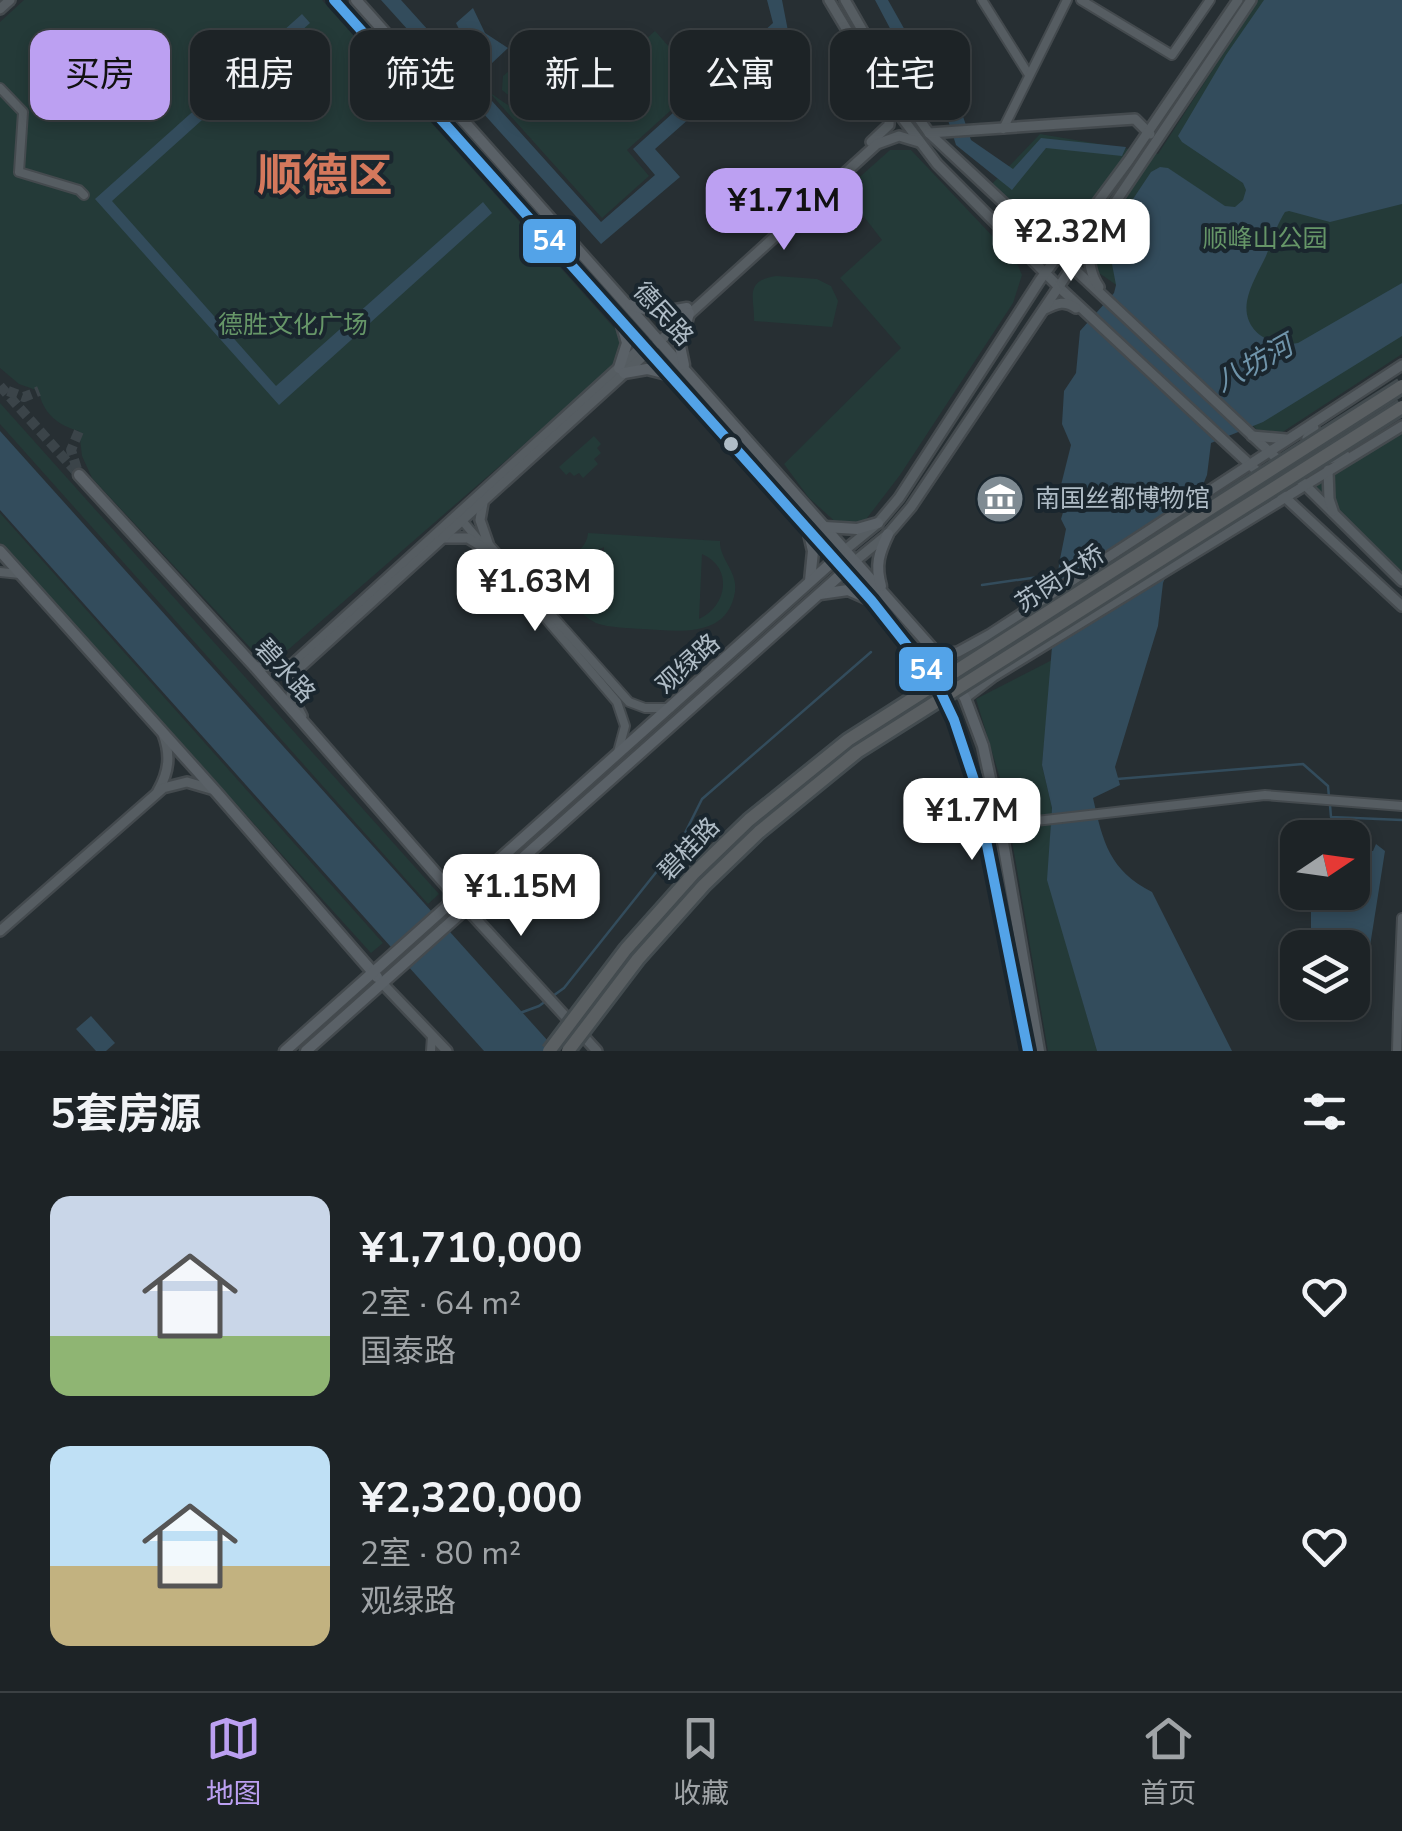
<!DOCTYPE html>
<html lang="zh">
<meta charset="utf-8">
<style>
:root{--surface:#1d2326;--page:#252b2e;--text:#f1f3f6;--muted:#a0a4a7;--line:#3b4043;--accent:#bca0f2}
body{margin:0;font-family:"Nunito Sans","Noto Sans SC",sans-serif;background:var(--page);color:var(--text);height:100vh;display:flex;flex-direction:column;font-size:38px;white-space:nowrap}
*{box-sizing:border-box;margin:0}
p{font-size:32px;color:var(--muted)}
.icon{flex:none;width:55px;height:55px;fill:none;stroke:currentColor;stroke-width:2;stroke-linecap:round;stroke-linejoin:round}
.map{position:relative;height:1051px;overflow:hidden}
.sheet{display:flex;flex-direction:column;background:var(--surface);flex:1}
.sheet>*{flex:none}
.banner{position:absolute;left:30px;top:30px;width:1342px;height:90px;display:flex;gap:20px}
.needle{width:65px;rotate:77deg}
.buttons{position:absolute;left:1280px;top:820px;display:grid;gap:20px}
.buttons a{display:grid;place-items:center;width:90px;height:90px;border-radius:20px;background:var(--surface);box-shadow:0 5px 15px #0003,0 0 0 2px var(--line);font-size:50px}
.price{position:absolute;translate:-50% -85px;padding:0 22px;border-radius:20px;background:#fff;color:#222;font-size:32px;line-height:65px;filter:drop-shadow(0 2px 5px #0008)}
.price::after{content:'';position:absolute;left:50%;top:60px;width:30px;height:22px;margin-left:-15px;background:inherit;clip-path:polygon(0 0,100% 0,50% 100%)}
.price.selected{background:var(--accent);color:#111}
ul{padding:0;list-style:none}
li{display:flex;align-items:center;gap:30px;height:250px;padding:0 50px}
li span{display:grid;place-items:center;flex:none;width:280px;height:200px;border-radius:20px;color:#555}
li>.icon{margin-inline-start:auto}
span .icon{width:120px;height:120px;fill:#fffc;stroke-width:1}
li b{font-size:42px}
h2{display:flex;justify-content:space-between;align-items:center;height:120px;padding:0 50px;font-size:42px}
.pill{padding:0 35px;border-radius:20px;background:var(--surface);box-shadow:0 5px 15px #0003,0 0 0 2px var(--line);font-size:35px;line-height:90px}
.pill.selected{background:var(--accent);color:#111}
.menu{display:flex;justify-content:space-around;align-items:center;height:140px;border-top:2px solid var(--line);background:var(--surface);font-size:28px;color:var(--muted)}
.menu a{display:grid;justify-items:center;gap:5px}
.menu .selected{color:var(--accent)}
.map>svg:first-child{display:block}
.green{fill:#243a38;fill-rule:evenodd}
.water{fill:#334c5c}
.lines{fill:none;stroke-linecap:round;stroke-linejoin:round}
.stream{stroke:#334c5c;stroke-width:2.5}
.secondary-tunnel{stroke:#3b4449;stroke-width:10;stroke-dasharray:10 5;stroke-linecap:butt}
.minor-casing{stroke:#444a4e;stroke-width:12}
.tertiary-casing{stroke:#444a4e;stroke-width:14}
.secondary-casing{stroke:#444a4e;stroke-width:15}
.minor{stroke:#565d62;stroke-width:8}
.tertiary{stroke:#565d62;stroke-width:9}
.secondary{stroke:#5a6167;stroke-width:10}
.trunk-bridge-casing{stroke:#434b4f;stroke-width:18;stroke-linecap:butt}
.trunk-bridge{stroke:#5a5f62;stroke-width:12}
.bus-1-casing{stroke:#1a262e;stroke-width:18}
.bus-1{stroke:#53a3e8;stroke-width:10}
.bus-dot{fill:#afbcc6;stroke:#1a262e;stroke-width:4}
.labels{text-anchor:middle;dominant-baseline:central;stroke-width:8;stroke-linejoin:round;paint-order:stroke}
.park-label{font-size:25px;fill:#669668;stroke:#1a262e}
.street-label{font-size:25px;fill:#afbcc6;stroke:#1a262e}
.poi-label{font-size:25px;fill:#afbcc6;stroke:#1a262e;text-anchor:start}
.water-label{font-size:28px;font-style:italic;fill:#6f94aa;stroke:#1a262e}
.town-label{font-size:45px;font-weight:bold;fill:#d4785c;stroke:#1a262e}
.line-badge{stroke:#1a262e;stroke-width:4}
.badge-label{font-size:28px;text-anchor:middle;font-weight:bold;fill:#fff}
</style>
<div class="map">
<svg width="1402" height="1051" viewBox="0 0 1402 1051">
<rect width="100%" height="100%" fill="#272f33"/>
<g class="green">
<path d="M24 0H322L624 339 618 363 289 649 273 657 258 656 92 478 82 456 79 431C59 426 42 413 39 391L19 384 0 368V22Z"/>
<path d="M1258 0H1402V354L1281 433 1258 431 1122 289 1039 231 990 186 1040 134 1158 154Z"/>
<path d="M655 31 701 83 627 150 649 176 602 218 489 92C502 101 515 112 532 114 570 120 627 55 655 31Z"/>
<path d="M528 61 555 91 551 101C533 109 516 102 502 90L503 76 519 62Z"/>
<path d="M890 150H911L1016 261 1022 275 1013 303 900 475 864 522 839 525 809 498 784 464 901 348 840 278 882 240 844 191Z"/>
<path d="M776 276 817 279 831 286 838 301 832 327 754 321C755 299 743 281 776 276Z"/>
<path d="M0 403 439 894 428 904 0 424Z"/>
<path d="M1402 427V580L1304 484Z"/>
<path d="M594 436 601 444 597 448 601 453 594 459 598 464 583 478 579 473 574 476 570 472 566 475 559 467Z"/>
<path d="M0 513 383 943 371 953 0 543Z"/>
<path d="M588 533 720 541C719 559 738 571 735 592 727 639 678 631 643 629 628 628 611 628 596 623 573 611 560 586 572 561 578 549 587 546 588 533ZM604 547 601 612 600 613C572 596 573 560 604 547ZM702 554C733 567 728 606 699 619Z"/>
<path d="M1052 660 1042 765 1052 808 1048 880 1097 1051H1048L1003 788 976 699Z"/>
</g>
<g class="water">
<path d="M381 0H401L601 222 655 175 633 149 773 23 767 0H782L788 31 655 149 680 177 601 244Z"/>
<path d="M875 0H888L924 64C953 81 961 110 971 140L1013 169 1041 138 1126 147 1122 156 1046 148 1012 190 956 145 946 114 912 70Z"/>
<path d="M1264 0H1402V204L1330 222 1289 211 1285 212C1276 226 1272 241 1266 256 1259 271 1250 285 1247 301 1242 332 1271 348 1298 343L1402 283V336L1263 422 1211 443 1207 475 1163 583 1158 626 1115 767 1120 785 1093 798C1103 842 1109 870 1152 892L1232 1051H1097L1047 880 1052 808 1042 765 1059 564 1066 529 1061 519 1067 499 1060 489 1071 445 1062 424 1064 391 1076 373 1080 331 1114 293 1116 285 1107 238 1151 172 1160 167 1168 168 1225 206 1235 207 1243 200 1246 190 1243 183 1182 142 1178 136 1226 55Z"/>
<path d="M473 8 485 33 508 48 491 64 468 47 456 23Z"/>
<path d="M302 14 310 23 112 201 276 386 483 202 492 213 279 405 95 199Z"/>
<path d="M0 431 557 1051H484L0 510Z"/>
<path d="M1364 829 1363 851H1373L1376 844 1385 851 1370 946 1311 934V893L1352 892 1353 860 1356 859 1352 838 1348 837V830Z"/>
<path d="M91 1016 115 1043 106 1051H96L76 1029Z"/>
</g>
<g class="lines">
<g class="stream">
<path d="M982 585 1059 574"/>
<path d="M1117 779 1303 764 1328 786 1329 797"/>
<path d="M1330 805 1331 817 1402 820"/>
<path d="M520 1013 539 1006 564 988 681 841 702 799 871 652"/>
</g>
<g class="secondary-tunnel">
<path d="M0 386 79 475"/>
<path d="M8 391 24 397 39 391"/>
<path d="M77 469 71 450 79 431"/>
</g>
<g class="minor-casing">
<g id="minor">
<path d="M982 0 1029 75"/>
<path d="M1081 0 1172 55 1210 0"/>
<path d="M0 88 23 112 19 172 79 190 84 195"/>
<path d="M1003 129 1067 0"/>
<path d="M459 517 617 702 625 726 618 752"/>
<path d="M484 539 629 702 645 708H670"/>
<path d="M0 572 20 574"/>
<path d="M1000 825 1265 795 1402 806"/>
<path d="M1402 918 1398 1013 1402 1012"/>
<path d="M431 1051 432 1036"/>
<path d="M1397 1051 1398 1013"/>
</g>
</g>
<g class="tertiary-casing">
<g id="tertiary">
<path d="M829 0 890 102 937 164 1062 290 1402 606"/>
<path d="M845 0 888 75 929 133 1304 484 1402 581"/>
<path d="M0 9 10 0"/>
<path d="M929 133 1135 119 1150 134"/>
<path d="M871 142 889 125 890 102"/>
<path d="M1091 245C1087 258 1091 276 1099 287"/>
<path d="M1045 309C1057 303 1065 300 1076 308"/>
<path d="M1314 428 1307 438 1314 455 1324 460 1345 455"/>
<path d="M1252 436 1286 439"/>
<path d="M1328 470 1329 499 1333 511"/>
<path d="M483 503 480 520 488 543"/>
<path d="M442 538H468L484 548"/>
<path d="M845 550 878 523 899 498 1040 280 1129 160 1238 0"/>
<path d="M855 561 888 534 911 507 1251 0"/>
<path d="M938 655 958 652 989 635 1402 365"/>
<path d="M255 667 292 665 647 342"/>
<path d="M965 698 994 676 1402 426"/>
<path d="M302 716 291 695 296 671 877 144 899 136 919 142"/>
<path d="M158 791C169 772 171 755 163 734"/>
<path d="M467 909 597 1051"/>
<path d="M0 931 163 788 187 782 211 789"/>
<path d="M382 983 447 1051"/>
</g>
</g>
<g class="secondary-casing">
<g id="secondary">
<path d="M334 0 872 601 936 682 954 720 974 780 1028 1051"/>
<path d="M356 0 938 655 965 698 983 746 1000 825 1039 1051"/>
<path d="M630 305 658 313 687 308"/>
<path d="M684 365 680 346 689 313"/>
<path d="M619 368 627 343 621 322"/>
<path d="M624 373 647 369 667 374"/>
<path d="M79 475 255 667 467 909"/>
<path d="M825 527 857 529 878 523"/>
<path d="M808 529 813 551 810 581"/>
<path d="M0 551 217 793 377 977"/>
<path d="M881 586C875 565 879 553 888 534"/>
<path d="M820 594 848 590 866 598"/>
<path d="M285 1051 840 555"/>
<path d="M306 1051 847 569"/>
</g>
</g>
<use href="#minor" class="minor"/>
<use href="#tertiary" class="tertiary"/>
<use href="#secondary" class="secondary"/>
<g class="trunk-bridge-casing">
<g id="trunk-bridge">
<path d="M549 1051 626 949 693 874 749 820 848 740 1402 386"/>
<path d="M568 1051 638 959 704 885 759 832 857 752 1402 407"/>
</g>
</g>
<use href="#trunk-bridge" class="trunk-bridge"/>
<g class="bus-1-casing">
<path id="bus-1" d="M334 0 872 601 936 682 954 720 974 780 1028 1051"/>
</g>
<use href="#bus-1" class="bus-1"/>
</g>
<defs>
<g id="museum-disc" transform="scale(2.5)"><circle r="9.5" fill="#7f8b93" stroke="#1a262e"/><path d="M0-6L6-3V-2H-6V-3ZM-5-1h2V3h-2ZM-1-1h2V3h-2ZM3-1h2V3H3ZM-6 4H6V6H-6Z" fill="#fff"/></g>
</defs>
<g fill-rule="evenodd">
<use href="#museum-disc" x="1000" y="499"/>
</g>
<circle class="bus-dot" cx="731" cy="444" r="9"/>
<g class="labels">
<g class="park-label">
<text x="1265" y="239">顺峰山公园</text>
<text x="293" y="325">德胜文化广场</text>
</g>
<g class="street-label">
<text transform="translate(663 314) rotate(48)">德民路</text>
<text transform="translate(1060 579) rotate(-33)">苏岗大桥</text>
<text transform="translate(688 664) rotate(-42)">观绿路</text>
<text transform="translate(285 671) rotate(48)">碧水路</text>
<text transform="translate(689 849) rotate(-46)">碧桂路</text>
</g>
<g class="poi-label">
<text x="1035" y="499">南国丝都博物馆</text>
</g>
<g class="water-label">
<text transform="translate(1254 364) rotate(-29)">八坊河</text>
</g>
<g class="town-label">
<text x="325" y="176">顺德区</text>
</g>
</g>
<g class="line-badge">
<rect x="521" y="217" width="57" height="48" rx="10" fill="#53a3e8"/>
<rect x="897" y="645" width="58" height="48" rx="10" fill="#53a3e8"/>
</g>
<g class="badge-label">
<text x="549" y="250">54</text>
<text x="926" y="679">54</text>
</g>
</svg>
<div class="buttons">
<a><svg class="needle" viewBox="-14 -14 28 28"><path d="M0-13l5 13h-10z" fill="#e53935"/><path d="M0 13l5-13h-10z" fill="#a0a4a7"/></svg></a>
<a><svg class="icon" aria-label="layers" viewBox="0 0 24 24"><path d="M12 4l9 5-9 5-9-5zM3 14l9 5 9-5"/></svg></a>
</div>
<b class="price selected" style="left:784px;top:253px">¥1.71M</b>
<b class="price" style="left:1071px;top:284px">¥2.32M</b>
<b class="price" style="left:535px;top:634px">¥1.63M</b>
<b class="price" style="left:972px;top:863px">¥1.7M</b>
<b class="price" style="left:521px;top:939px">¥1.15M</b>
<div class="banner">
<a class="pill selected">买房</a>
<a class="pill">租房</a>
<a class="pill">筛选</a>
<a class="pill">新上</a>
<a class="pill">公寓</a>
<a class="pill">住宅</a>
</div>
</div>
<section class="sheet">
<h2>5套房源<svg class="icon" aria-label="filters" viewBox="0 0 24 24"><path d="M4 7h16M4 17h16"/><circle cx="9" cy="7" r="2"/><circle cx="15" cy="17" r="2"/></svg></h2>
<ul>
<li><span style="background:linear-gradient(#c9d6e8 70%,#8fb573 0)"><svg class="icon" aria-label="home" viewBox="0 0 24 24"><path d="M3 11l9-7 9 7M6 9v11h12V9"/></svg></span><div><b>¥1,710,000</b><p>2室 · 64 m²</p><p>国泰路</p></div><svg class="icon" aria-label="heart" viewBox="0 0 24 24"><path d="M12 20l-8-8c-3-5 5-10 8-4 3-6 11-1 8 4z"/></svg></li>
<li><span style="background:linear-gradient(#bfe0f5 60%,#c2b280 0)"><svg class="icon" aria-label="home" viewBox="0 0 24 24"><path d="M3 11l9-7 9 7M6 9v11h12V9"/></svg></span><div><b>¥2,320,000</b><p>2室 · 80 m²</p><p>观绿路</p></div><svg class="icon" aria-label="heart" viewBox="0 0 24 24"><path d="M12 20l-8-8c-3-5 5-10 8-4 3-6 11-1 8 4z"/></svg></li>
</ul>
</section>
<nav class="menu">
<a class="selected"><svg class="icon" aria-label="map" viewBox="0 0 24 24"><path d="M3 6l6-2 6 2 6-2v14l-6 2-6-2-6 2zM9 4v14M15 6v14"/></svg>地图</a>
<a><svg class="icon" aria-label="saved" viewBox="0 0 24 24"><path d="M7 4h10v16l-5-4-5 4z"/></svg>收藏</a>
<a><svg class="icon" aria-label="home" viewBox="0 0 24 24"><path d="M3 11l9-7 9 7M6 9v11h12V9"/></svg>首页</a>
</nav>
